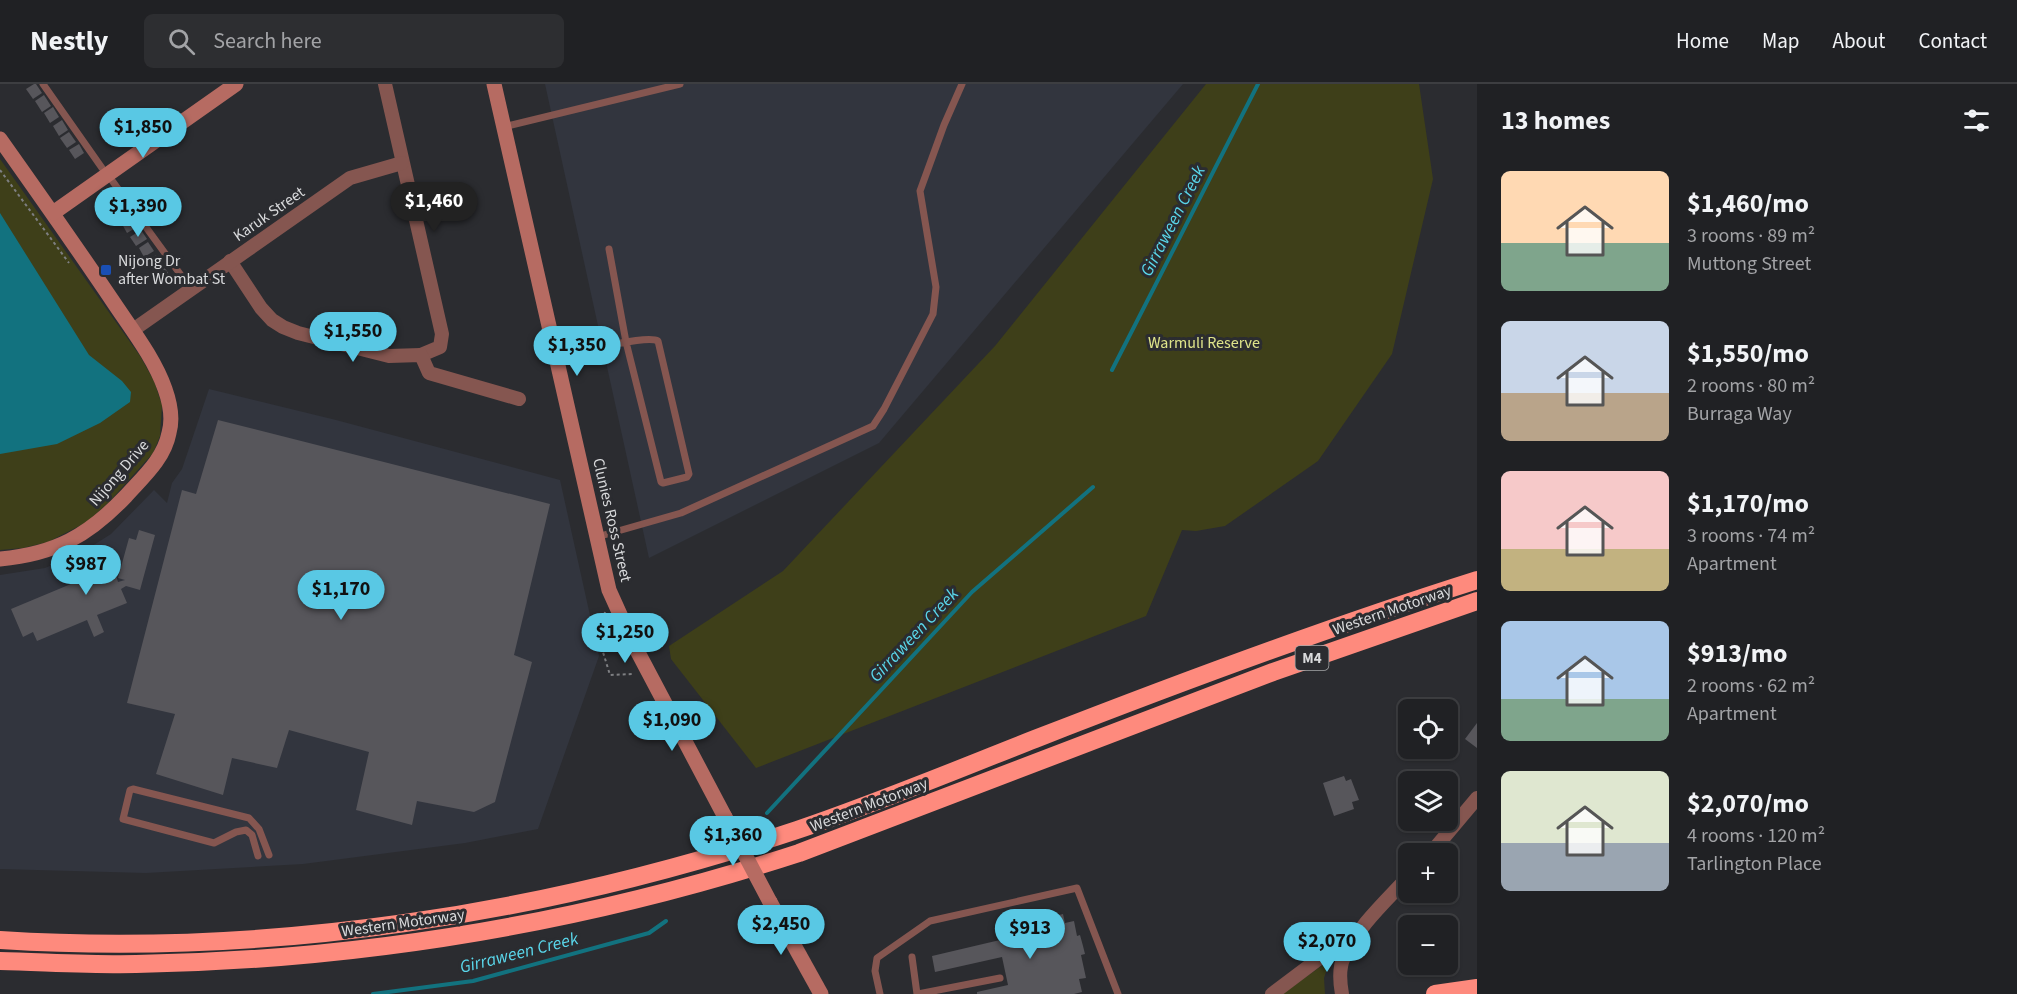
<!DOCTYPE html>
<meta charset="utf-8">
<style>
:root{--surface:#202124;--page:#2d2e31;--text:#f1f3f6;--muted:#a2a3a6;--line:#3d3e41;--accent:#59c8e4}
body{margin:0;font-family:"Source Sans 3",sans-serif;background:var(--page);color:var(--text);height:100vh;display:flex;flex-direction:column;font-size:22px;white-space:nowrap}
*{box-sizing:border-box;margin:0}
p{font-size:20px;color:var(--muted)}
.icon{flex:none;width:33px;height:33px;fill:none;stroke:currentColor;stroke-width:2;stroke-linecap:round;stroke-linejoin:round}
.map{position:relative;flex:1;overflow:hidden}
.panel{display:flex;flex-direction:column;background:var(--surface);width:540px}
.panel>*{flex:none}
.fabs{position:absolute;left:1398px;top:615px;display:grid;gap:12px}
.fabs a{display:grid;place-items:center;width:60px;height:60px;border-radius:9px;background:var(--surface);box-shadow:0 2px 4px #0004,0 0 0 2px var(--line);font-size:30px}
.price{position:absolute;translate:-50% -51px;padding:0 14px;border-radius:21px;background:var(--accent);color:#111;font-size:20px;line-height:39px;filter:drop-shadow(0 2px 3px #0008)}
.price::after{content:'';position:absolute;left:50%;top:36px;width:18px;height:14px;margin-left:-9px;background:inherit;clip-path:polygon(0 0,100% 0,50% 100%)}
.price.active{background:#222;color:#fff}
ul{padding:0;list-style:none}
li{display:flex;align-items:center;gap:18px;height:150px;padding:0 24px}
li span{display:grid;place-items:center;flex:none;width:168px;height:120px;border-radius:9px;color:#555}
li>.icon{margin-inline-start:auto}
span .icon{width:72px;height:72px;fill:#fffc;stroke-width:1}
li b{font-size:26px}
h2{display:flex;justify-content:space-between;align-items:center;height:72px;padding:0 24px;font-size:26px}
header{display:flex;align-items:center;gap:36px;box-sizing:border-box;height:84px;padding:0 30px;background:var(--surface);border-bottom:2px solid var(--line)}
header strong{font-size:28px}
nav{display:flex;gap:33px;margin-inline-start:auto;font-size:21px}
.search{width:420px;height:54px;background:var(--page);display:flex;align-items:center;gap:15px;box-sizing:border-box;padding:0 21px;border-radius:9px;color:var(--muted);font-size:22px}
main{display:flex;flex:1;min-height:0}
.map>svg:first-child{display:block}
.built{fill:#32353e}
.green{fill:#3e3f19}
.water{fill:#12727f}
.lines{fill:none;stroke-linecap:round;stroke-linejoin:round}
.stream{stroke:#12727f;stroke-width:4}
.building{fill:#57565b}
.path{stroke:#7e7f82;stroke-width:2;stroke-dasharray:3 3;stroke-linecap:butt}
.lane{stroke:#855650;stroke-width:7}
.street{stroke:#855650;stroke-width:14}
.secondary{stroke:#b66b62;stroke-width:15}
.highway{stroke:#fe8a7d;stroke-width:18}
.secondary-bridge{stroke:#b66b62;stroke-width:15}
.transit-dot{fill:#1a4fb4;stroke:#2b2c30;stroke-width:2}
.labels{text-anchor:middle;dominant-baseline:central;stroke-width:6;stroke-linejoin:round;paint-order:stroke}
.shield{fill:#2b2c30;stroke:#a5a6a8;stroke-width:1.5}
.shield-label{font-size:15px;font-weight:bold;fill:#d9dadc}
.street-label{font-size:16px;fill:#d9dadc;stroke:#2b2c30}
.poi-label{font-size:16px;fill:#d9dadc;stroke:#2b2c30;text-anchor:start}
.park-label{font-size:16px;fill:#dfe48a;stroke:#2b2c30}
.water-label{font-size:18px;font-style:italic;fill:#5ad7eb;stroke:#2b2c30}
</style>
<header>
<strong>Nestly</strong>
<div class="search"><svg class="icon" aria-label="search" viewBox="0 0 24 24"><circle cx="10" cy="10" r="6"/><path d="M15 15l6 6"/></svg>Search here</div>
<nav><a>Home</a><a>Map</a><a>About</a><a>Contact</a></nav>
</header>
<main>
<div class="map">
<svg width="1477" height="910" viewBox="0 0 1477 910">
<rect width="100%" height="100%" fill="#2b2c30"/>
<g class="built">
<path d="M545 0H1183L879 359 649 474Z"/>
<path d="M209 305 336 336 560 396 599 572 538 745 465 759 303 780 146 789 0 785V491L45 484 81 469 111 450 154 406 167 419 172 399 182 385Z"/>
</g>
<g class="green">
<path d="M1206 0H1419L1433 95 1392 270 1318 377 1225 442 1196 447 1182 446 1146 532 756 684 671 575 669 562 783 487 995 262Z"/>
<path d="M0 75 140 272 154 297 162 321 160 352 153 369 109 418 87 438 48 458 23 464 0 466Z"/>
<path d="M1327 878 1329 879 1324 894 1325 910H1282Z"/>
</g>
<path class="water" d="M0 129 89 271 122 297 131 308 130 318 100 339 57 360 0 370Z"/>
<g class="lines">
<g class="stream">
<path d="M1112 286 1258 0"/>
<path d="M767 729 972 508 1093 403"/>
<path d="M373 910 473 897 649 849 666 837"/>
</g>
</g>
<g class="building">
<path d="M34 0H36L42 9 33 15 26 5Z"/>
<path d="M44 11 51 22 42 28 35 17Z"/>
<path d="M53 23 59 33 50 39 44 29Z"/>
<path d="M62 36 68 46 59 52 53 42Z"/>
<path d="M69 48 76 58 67 64 60 54Z"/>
<path d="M79 60 84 69 75 75 69 66Z"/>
<path d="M115 111 120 120 111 126 105 118Z"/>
<path d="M122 122 128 131 119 137 113 128Z"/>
<path d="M131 134 137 143 127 149 122 140Z"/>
<path d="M141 146 147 155 136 162 130 153Z"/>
<path d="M148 158 154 167 144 173 139 164Z"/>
<path d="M156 171 162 180 153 186 147 177Z"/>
<path d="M164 183 172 194 163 200 155 189Z"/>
<path d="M218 336 550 420 514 571 532 578 495 718 474 728 417 717 412 741 356 726 369 668 289 646 277 684 232 674 223 711 156 690 175 630 127 619 182 406 196 410Z"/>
<path d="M139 446 155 451 140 506 126 502 121 505 127 519 97 531 104 548 94 553 87 536 37 557 33 548 23 553 11 525 102 487 106 495 116 491 118 498 125 496 118 494 129 454 136 456Z"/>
<path d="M1477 639V664L1465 655Z"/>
<path d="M1344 692 1346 697 1351 695 1359 716 1352 718 1354 725 1334 732 1323 699Z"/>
<path d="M1063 830 1065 839 1074 837 1077 852 1080 851 1083 862 1085 870 1081 871 1086 894 1079 895 1082 908 1074 910H977V908L1008 901 1002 873 935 888 932 872 1046 845 1043 835Z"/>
</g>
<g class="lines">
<g class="path">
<path d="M0 86 69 179"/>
<path d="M605 528 599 555 610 591 632 590"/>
</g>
<g class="lane">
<path d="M43 0 102 84"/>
<path d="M503 43 680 0"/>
<path d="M108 91 191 205"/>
<path d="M556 274C573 270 646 250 658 257L689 390 687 393 663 399 661 398 626 258 609 165"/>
<path d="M597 453 681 429 873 342 884 325 933 230 936 203 920 107 944 41 962 0"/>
<path d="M258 772 252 751 246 746 236 748 214 759 123 735 130 706 133 705 249 734 259 745 269 771"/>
<path d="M912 873 917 910"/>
<path d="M880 910 875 887 877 874 930 837 1077 804 1118 910"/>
<path d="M918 910 1000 894"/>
</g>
<g class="street">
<path d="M385 0 442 250 440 263 421 271"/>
<path d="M230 177 261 224 272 236 283 243 298 249 389 272 421 271 429 289 519 315"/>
<path d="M133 246 350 94 402 79"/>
<path d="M1430 770 1477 714"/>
<path d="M1272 910 1357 846"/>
<path d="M1342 910C1340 899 1339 883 1344 873 1358 842 1386 817 1408 793"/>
</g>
<g class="secondary">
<path d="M494 0 609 506 632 557 725 733"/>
<path d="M0 55C39 110 77 164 114 219 132 246 154 274 165 305 170 319 173 335 169 349 164 375 143 393 126 412 88 452 55 470 0 475"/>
<path d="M53 129 236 0"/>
<path d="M770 818 821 910"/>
</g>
<g class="highway">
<path d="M0 856C269 873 541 831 797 746 877 719 956 686 1035 655 1181 598 1328 543 1477 496"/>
<path d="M0 877C45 878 91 881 136 880 362 876 584 839 799 769L1273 588 1477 517"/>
<path d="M1435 910 1477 904"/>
</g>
<path class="secondary-bridge" d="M725 733 770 818"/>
</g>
<rect class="transit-dot" x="100" y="180" width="12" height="12" rx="3"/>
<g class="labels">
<rect class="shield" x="1295.5" y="562" width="33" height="24" rx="4.5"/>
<g class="shield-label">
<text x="1312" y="574">M4</text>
</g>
<g class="street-label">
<text transform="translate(269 130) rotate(-35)">Karuk Street</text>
<text transform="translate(119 389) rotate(-49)">Nijong Drive</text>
<text transform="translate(612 436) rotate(77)">Clunies Ross Street</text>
<text transform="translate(1392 526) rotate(-19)">Western Motorway</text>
<text transform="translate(869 721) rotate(-21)">Western Motorway</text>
<text transform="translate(403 839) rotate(-8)">Western Motorway</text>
</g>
<g class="poi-label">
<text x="118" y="177">Nijong Dr<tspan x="118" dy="18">after Wombat St</tspan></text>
</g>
<g class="park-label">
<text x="1204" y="259">Warmuli Reserve</text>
</g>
<g class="water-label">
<text transform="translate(1173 137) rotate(-63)">Girraween Creek</text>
<text transform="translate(914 551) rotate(-47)">Girraween Creek</text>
<text transform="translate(519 869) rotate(-14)">Girraween Creek</text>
</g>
</g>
</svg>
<div class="fabs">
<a><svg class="icon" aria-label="locate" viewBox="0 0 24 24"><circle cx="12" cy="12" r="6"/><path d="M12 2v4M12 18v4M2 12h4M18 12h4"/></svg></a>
<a><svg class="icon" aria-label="layers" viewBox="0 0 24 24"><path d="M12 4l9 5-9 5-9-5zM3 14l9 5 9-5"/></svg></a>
<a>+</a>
<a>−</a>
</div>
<b class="price" style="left:143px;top:75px">$1,850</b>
<b class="price active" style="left:434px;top:149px">$1,460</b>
<b class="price" style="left:138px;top:154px">$1,390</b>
<b class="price" style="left:353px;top:279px">$1,550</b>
<b class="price" style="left:577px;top:293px">$1,350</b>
<b class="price" style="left:86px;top:512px">$987</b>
<b class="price" style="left:341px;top:537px">$1,170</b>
<b class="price" style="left:625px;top:580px">$1,250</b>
<b class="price" style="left:672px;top:668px">$1,090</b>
<b class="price" style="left:733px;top:783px">$1,360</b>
<b class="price" style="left:781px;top:872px">$2,450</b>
<b class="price" style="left:1030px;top:876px">$913</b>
<b class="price" style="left:1327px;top:889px">$2,070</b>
</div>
<section class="panel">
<h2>13 homes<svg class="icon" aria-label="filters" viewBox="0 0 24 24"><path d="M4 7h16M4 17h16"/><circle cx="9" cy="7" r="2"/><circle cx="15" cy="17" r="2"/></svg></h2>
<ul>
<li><span style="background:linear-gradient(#ffd9b3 60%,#7fa58c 0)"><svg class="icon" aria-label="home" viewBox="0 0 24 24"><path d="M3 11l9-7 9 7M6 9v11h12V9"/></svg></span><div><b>$1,460/mo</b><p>3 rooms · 89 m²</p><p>Muttong Street</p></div></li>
<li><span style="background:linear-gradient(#c9d6e8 60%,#b9a48a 0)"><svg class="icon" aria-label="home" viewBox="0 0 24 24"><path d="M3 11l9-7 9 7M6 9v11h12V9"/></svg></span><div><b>$1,550/mo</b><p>2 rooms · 80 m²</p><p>Burraga Way</p></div></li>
<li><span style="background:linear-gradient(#f6c9c9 65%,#c2b280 0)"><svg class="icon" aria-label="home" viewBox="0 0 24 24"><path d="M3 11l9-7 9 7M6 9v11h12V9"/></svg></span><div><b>$1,170/mo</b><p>3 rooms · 74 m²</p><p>Apartment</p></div></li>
<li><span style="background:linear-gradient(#a9c7e8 65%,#7fa58c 0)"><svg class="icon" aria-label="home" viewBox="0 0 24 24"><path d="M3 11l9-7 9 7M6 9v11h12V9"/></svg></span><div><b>$913/mo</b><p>2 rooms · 62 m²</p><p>Apartment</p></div></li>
<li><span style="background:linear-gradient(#dfe7d0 60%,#9aa5b1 0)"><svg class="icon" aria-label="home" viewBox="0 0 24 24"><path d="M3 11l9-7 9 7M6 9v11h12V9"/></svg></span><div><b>$2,070/mo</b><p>4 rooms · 120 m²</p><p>Tarlington Place</p></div></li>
</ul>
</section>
</main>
